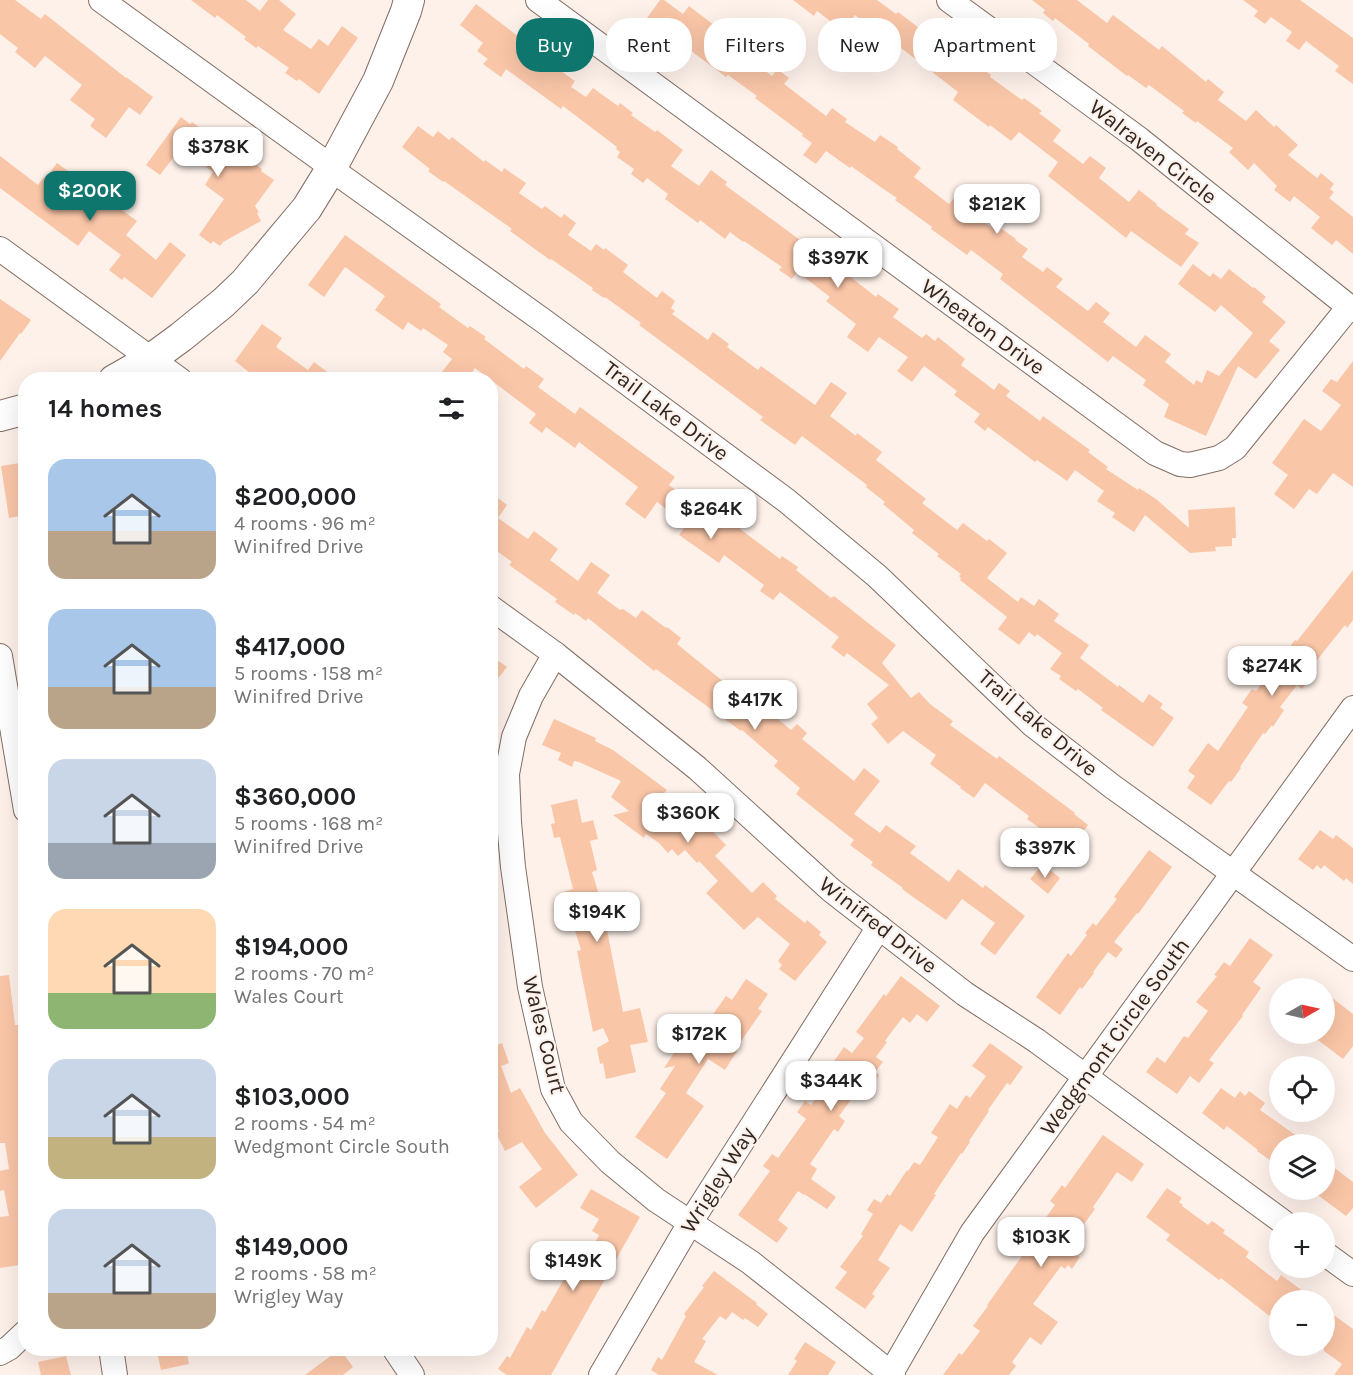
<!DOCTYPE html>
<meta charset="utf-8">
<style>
:root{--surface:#fff;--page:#f6f6f6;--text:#202124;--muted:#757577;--accent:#0f766e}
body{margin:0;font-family:Karla,sans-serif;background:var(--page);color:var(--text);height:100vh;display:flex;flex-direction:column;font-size:22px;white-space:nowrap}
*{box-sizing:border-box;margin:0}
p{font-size:20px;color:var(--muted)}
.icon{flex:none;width:33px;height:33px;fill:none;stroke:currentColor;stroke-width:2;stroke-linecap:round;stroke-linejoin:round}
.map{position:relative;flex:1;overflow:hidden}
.side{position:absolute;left:18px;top:372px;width:480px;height:984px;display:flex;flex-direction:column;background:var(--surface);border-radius:24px;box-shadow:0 6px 24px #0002}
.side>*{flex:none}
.guide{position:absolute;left:516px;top:18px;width:570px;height:54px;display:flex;gap:12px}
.needle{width:39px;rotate:81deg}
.controls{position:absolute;left:1269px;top:978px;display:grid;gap:12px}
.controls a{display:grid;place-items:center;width:66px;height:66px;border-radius:50%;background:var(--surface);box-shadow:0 6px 24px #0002;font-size:30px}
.price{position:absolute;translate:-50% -51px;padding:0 14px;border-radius:12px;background:#fff;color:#222;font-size:20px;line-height:39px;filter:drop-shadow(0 2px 3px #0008)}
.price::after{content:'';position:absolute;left:50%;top:36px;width:18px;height:14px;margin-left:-9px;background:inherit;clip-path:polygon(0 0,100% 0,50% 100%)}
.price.selected{background:var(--accent);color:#fff}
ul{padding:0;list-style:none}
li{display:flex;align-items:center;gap:18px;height:150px;padding:0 30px}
li span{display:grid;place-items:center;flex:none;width:168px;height:120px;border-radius:18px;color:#555}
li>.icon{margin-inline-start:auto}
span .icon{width:72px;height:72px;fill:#fffc;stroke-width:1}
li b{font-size:26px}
h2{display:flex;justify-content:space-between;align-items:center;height:72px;padding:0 30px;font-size:26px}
.tag{padding:0 21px;border-radius:24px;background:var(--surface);box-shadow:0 6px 24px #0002;font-size:21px;line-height:54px}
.tag.selected{background:var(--accent);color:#fff}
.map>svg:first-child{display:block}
.building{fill:#fac6a8}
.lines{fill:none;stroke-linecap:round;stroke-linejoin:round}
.minor-casing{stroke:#816e64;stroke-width:26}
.major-casing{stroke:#816e64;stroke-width:32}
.minor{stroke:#fff;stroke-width:24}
.major{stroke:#fff;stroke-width:30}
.labels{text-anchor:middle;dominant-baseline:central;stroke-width:4.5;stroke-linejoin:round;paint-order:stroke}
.street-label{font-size:22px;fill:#2f2723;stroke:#fef1ea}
</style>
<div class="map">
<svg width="1353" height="1375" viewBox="0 0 1353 1375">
<rect width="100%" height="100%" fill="#fef1ea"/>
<g class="building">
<path d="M0 0H15L41 19 45 14 126 78V77L153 97 140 115 129 107 106 138 90 126 95 119 70 100 82 85 45 56 35 68 15 52 18 48 0 34Z"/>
<path d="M191 0H246L260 11 268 0H279L296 14 283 30 311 49 319 39 328 46 342 26 358 38 319 94 299 79 297 81 285 73 289 68 258 46 256 48 244 39 246 37 217 15 215 18Z"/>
<path d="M660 0H664L683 14 689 6 714 25 717 21 731 32 726 39 734 46 731 50 756 69 758 65 772 76 777 69 789 78 784 84 826 116 832 108 847 119 845 122 875 142 880 135 898 147 897 149 921 168 914 177 949 204 954 198 967 207 966 209 999 233 1002 229 1016 239 1015 240 1028 249 1022 257 1043 272 1047 267 1063 279 1056 287 1088 311 1096 302 1110 313 1103 322 1136 347 1145 335 1171 354 1165 362 1194 385 1196 380 1202 383 1207 370 1219 376 1253 333 1221 305 1215 312 1178 284 1193 264 1210 277 1213 273 1221 279 1229 269 1253 288 1254 287 1266 297 1262 302 1286 322 1269 341 1280 350 1256 379 1238 366 1206 436 1164 417 1169 404 1143 385 1146 380 1113 356 1108 362 1000 279 1003 274 971 250 967 255 931 229 932 227 895 200 897 198 882 188 851 166 850 168 826 151 816 164 803 155 812 143 802 136 803 134 755 98 757 96 728 75 726 77 647 18Z"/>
<path d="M793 0H877L896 14 898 12 927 34 931 28 968 56 967 58 991 75 990 77 1022 100 1024 98 1042 111 1039 113 1061 130 1053 141 1083 164 1090 156 1106 168 1099 178 1129 202 1139 190 1157 204 1156 205 1189 229 1185 234 1199 243 1181 267 1131 231 1126 238 1048 176 1058 162 1019 132 1011 141 990 125 989 127 953 100 958 92 892 41 891 43 855 15 846 27 843 26 841 29 817 11 814 16Z"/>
<path d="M1032 0H1077L1107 23 1113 15 1159 50 1162 46 1206 82 1208 79 1224 92 1218 100 1246 121 1256 110 1274 127 1276 125 1298 145 1288 155 1317 178 1321 173 1334 184 1330 189 1334 192 1329 198 1353 217V254L1336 240 1332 245 1311 228 1320 217 1294 196 1290 202 1274 190 1277 186 1254 163 1248 170 1229 152 1233 148 1197 121 1196 123 1182 113 1184 111 1149 85 1146 88 1128 75 1127 76 1088 46 1089 44 1055 18 1053 21 1043 13 1045 10Z"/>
<path d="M1243 0H1300L1353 38V84L1335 71 1339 66 1306 41 1299 50 1286 41 1292 32 1271 17 1265 24 1254 16 1258 11Z"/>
<path d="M476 4 536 50 537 49 550 58 547 61 575 81 571 87 586 97 593 88 618 106 620 103 633 113 631 115 655 132 657 130 683 150 671 166 699 186 711 170 727 182 725 185 781 226 804 243 806 240 820 250 849 273 848 275 876 297 878 294 899 309 893 317 922 338 926 334 935 341 938 337 965 359 961 365 994 390 999 383 1010 391 1006 396 1040 421 1043 416 1090 450 1088 452 1108 467 1106 469 1138 490 1139 488 1156 499 1189 528 1188 510 1235 507 1236 538H1232V546L1215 547 1216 551 1190 553 1145 515 1134 532 1112 517 1115 513 1097 501 1104 491 1075 470 1067 481 1037 460 1035 462 988 427 985 431 974 422 980 414 954 395 957 391 924 366 912 382 897 371 908 357 879 337 868 352 847 337 856 324 826 301 830 297 804 277 803 278 796 273 792 279 779 270 782 267 744 241 743 242 730 232 725 239 700 220 698 223 665 199 668 194 647 178 643 183 631 174 634 169 617 157 620 152 616 149 617 147 563 106 561 109 506 69 501 77 483 64 488 59 477 51 483 43 460 25Z"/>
<path d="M181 117 190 124 192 122 211 136 213 134 262 169 261 171 274 180 255 206 259 212 257 213 261 221 223 242 220 246 213 241 211 244 199 235 224 199 205 185 213 172 188 154 184 159 176 154 160 175 146 165Z"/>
<path d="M418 126 433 137 438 131 449 140 452 137 484 162 485 160 502 172 504 168 526 183 519 193 542 209 545 206 561 218 564 214 576 223 568 235 591 251 596 244 604 250 605 248 628 265 623 272 657 298 662 291 675 301 671 308 675 311 672 314 708 340 713 332 729 344 727 347 758 370 761 366 815 405 831 382 847 393 830 416 856 436 857 433 882 452 876 460 926 499 922 503 957 530 963 523 987 541 989 539 1007 553 987 578 1018 602 1021 597 1034 606 1039 599 1059 614 1054 621 1089 645 1080 658 1118 687 1119 685 1143 703 1149 694 1163 704 1160 708 1174 718 1153 747 1101 710 1103 708 1078 689 1076 691 1059 679 1061 676 1050 669 1062 653 1037 634 1035 637 1029 632 1019 645 998 629 1007 617 960 580 961 578 959 576 961 574 937 556 939 554 912 533 914 530 883 504 885 502 866 487 867 485 802 436 795 445 760 420 763 417 639 325 641 323 605 297 604 298 592 290 593 288 551 259 550 260 510 231 512 229 444 181 443 182 428 171 430 169 402 147Z"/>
<path d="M0 156 38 185 44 177 46 178 57 163 137 221 126 235 156 260 170 242 186 255 152 298 124 277 122 280 109 270 121 255 89 231 78 246 0 188Z"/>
<path d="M345 235 441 304 439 307 468 328 470 326 486 337 484 339 524 369 526 366 544 379 538 387 575 414 580 407 675 477 669 485 699 507 701 505 724 521 729 514 743 524 740 529 780 559 782 556 798 567 796 570 831 598 834 596 896 645 882 663 911 698 919 692 930 704 953 721 950 725 997 759 999 756 1075 813 1074 814 1088 825 1070 850 1027 819 1029 816 985 783 974 798 960 788 961 787 930 764 936 755 903 731 888 744 871 724 878 718 867 704 889 685 847 653 844 657 831 647 839 637 780 592 773 600 760 591 764 585 724 555 719 563 679 535 687 524 657 502 645 519 625 504 638 487 579 442 575 448 546 427 542 433 529 423 536 414 475 368 467 380H452L442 372 452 359 443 352 448 345 423 328 421 331 408 322 403 330 375 310 385 296 345 267 324 297 308 285Z"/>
<path d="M0 299 31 320 21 334 20 333 0 361Z"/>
<path d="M262 324 282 338 276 347 308 370 314 362 338 380H259L235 361Z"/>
<path d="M1353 361V487L1333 473 1317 494 1309 489 1294 509 1274 494 1288 475 1272 463 1304 419 1321 431 1341 405 1322 391 1331 379 1337 382Z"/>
<path d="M26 462V515L9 518 1 466Z"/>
<path d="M490 492 507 505 498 518 528 539 534 531 558 549 550 560 578 581 591 562 610 575 597 593 620 610 623 609 636 618 642 610 666 628 667 627 681 638 677 644 735 691 740 684 750 692 753 688 766 698 761 705 791 730 797 724 807 733 802 739 854 781 864 768 880 781 854 814 880 833 886 825 916 846 910 853 949 882 958 869 983 888 985 885 1025 916 995 955 980 944 995 923 962 899 946 920 913 897 902 889 903 888 871 865 873 862 850 845 854 840 796 794 800 788 774 766 778 761 742 730 741 731 656 669 654 671 588 618 586 621 575 613 574 615 555 602 557 599 509 565 512 562 490 546Z"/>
<path d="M1353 570V620L1347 628 1345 625 1309 670 1314 674 1302 689 1297 685 1280 707 1284 710 1273 727 1272 725 1265 734 1263 733 1240 767 1241 768 1231 782 1229 781 1211 805 1187 788 1195 776 1188 771 1208 743 1218 751 1248 707 1242 703 1252 689 1256 691 1295 640 1297 641Z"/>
<path d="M490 655 507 667 490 689Z"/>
<path d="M554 719 596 738 595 741 613 750 667 790 664 793 686 812 690 808 726 845 715 856 752 893 763 882 777 896 775 899 805 923 807 920 821 932 819 935 827 942 795 981 779 969 782 965 778 961 790 944 758 917 744 930 706 893 718 881 699 861 697 863 685 850 678 856 672 849 668 853 659 843 646 834 644 838 613 815 629 811 611 797 621 781 579 762 574 761 572 767 558 760 561 753 542 745Z"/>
<path d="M577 799 582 823 593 820 598 839 590 841 597 870 592 872 603 908 631 900 637 920 607 930 623 1012 640 1008 648 1042 630 1045 636 1072 606 1079 603 1063 600 1064 597 1048 609 1041 603 1028 593 1032 577 951 581 950 563 892 573 889 560 837 554 838 551 824 555 823 551 805Z"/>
<path d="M1320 830 1333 839 1336 835 1353 848V884L1346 878 1344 881 1324 865 1321 869 1317 865 1313 870 1298 859Z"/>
<path d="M1149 850 1172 867 1138 914 1137 913 1114 942 1123 949 1116 958 1108 952 1093 972 1094 973 1082 989 1080 987 1060 1015 1036 997 1068 953 1071 956 1087 935 1085 933 1093 923 1096 926 1117 899 1114 897Z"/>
<path d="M1043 864 1060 878 1048 894 1030 879Z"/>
<path d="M1250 938 1273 955 1253 982 1261 988 1242 1015 1243 1016 1209 1060 1214 1063 1199 1083 1190 1076 1177 1094 1146 1072 1157 1057 1165 1063 1184 1036 1188 1038 1208 1011 1196 1002 1217 976 1214 975 1224 962 1230 966Z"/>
<path d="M9 975 15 1025H18L23 1052H24L26 1059V1264L0 1268V1217L9 1216 4 1190 0 1191V1171L9 1169 5 1143H0V976Z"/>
<path d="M901 976 940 1006 927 1022 917 1014 910 1023 903 1017 887 1038 885 1041 887 1042 876 1057 883 1062 875 1072 879 1075 870 1088 863 1083 839 1116 845 1121 838 1132 834 1129 810 1164 817 1169 811 1179 836 1197 827 1209 804 1194V1195L798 1191 778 1220 788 1228 777 1243 738 1215 770 1171 763 1166 772 1154 778 1158 806 1119 797 1112 805 1101 811 1105 825 1086 829 1089 843 1068 834 1061 844 1047 852 1053 864 1038 856 1032 884 994 886 996Z"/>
<path d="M746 979 768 994 758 1009 762 1011 735 1050 737 1051 725 1070 708 1059 686 1093 704 1106 667 1159 635 1137 666 1093 660 1089 675 1066 664 1068 686 1035 673 1037 686 1015 704 1027 726 996 732 1000Z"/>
<path d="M1331 997 1353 1014V1046L1343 1059 1310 1034H1324V1004Z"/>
<path d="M492 1041 494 1046 502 1043 509 1063 501 1066 511 1093 520 1088 545 1133 578 1175 536 1208 519 1187 542 1169 522 1142 505 1151 496 1133 499 1131 490 1116V1042Z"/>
<path d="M990 1043 1023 1067 1010 1085 1007 1083 988 1110 989 1111 969 1141 970 1142 962 1154 961 1153 934 1194 936 1195 912 1232 900 1224 878 1260 890 1268 872 1294 875 1296 865 1309 835 1288 847 1272 840 1267 863 1236 861 1234 873 1214 867 1210 874 1199 881 1203 887 1194 890 1196 907 1170 908 1171 914 1162 920 1165 938 1137 931 1133 950 1104 957 1109 966 1095 970 1098 986 1076 972 1066Z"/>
<path d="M1221 1088 1235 1098 1240 1091 1245 1096 1249 1091 1265 1103 1260 1110 1308 1144H1280V1167L1257 1151 1258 1150 1227 1126 1224 1130 1202 1113Z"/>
<path d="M1103 1135 1144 1164 1132 1182 1117 1172 1093 1207 1095 1209 1084 1224 1078 1220 1061 1244 1080 1257 1072 1269 1068 1265 1065 1269 1061 1266 1033 1304 1058 1322 1041 1345 1030 1337 1012 1362 1016 1366 1009 1375H943L959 1353 962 1355 980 1331 973 1326 988 1306 987 1305 1047 1221 1044 1220 1055 1205 1050 1201 1062 1185 1065 1188Z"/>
<path d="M1324 1160 1353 1182V1208L1346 1216 1311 1190H1324Z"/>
<path d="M1167 1188 1182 1198 1179 1202 1183 1205 1182 1206 1208 1225 1212 1221 1225 1230 1223 1233 1249 1252 1246 1257 1277 1281 1281 1275 1315 1300H1280V1309L1272 1318 1221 1278 1219 1280 1166 1240 1170 1235 1146 1217Z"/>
<path d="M591 1189 640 1217 551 1375H507L498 1369 507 1356 510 1358 527 1327 531 1330 542 1310 545 1312 578 1255 586 1259 599 1235 592 1231 599 1219 580 1208Z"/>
<path d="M714 1271 757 1303 756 1304 768 1314 758 1327 745 1318 743 1320 732 1312 726 1320 720 1316 702 1339 706 1341 694 1362 718 1375H659L651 1370 658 1357 662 1360 686 1316 684 1314 704 1287 702 1286Z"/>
<path d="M1324 1308 1353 1329V1375H1334L1342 1364 1324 1351Z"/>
<path d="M805 1342 836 1362 828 1375H788L797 1361 794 1359Z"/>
<path d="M156 1348H186L189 1364 161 1370Z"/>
<path d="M340 1349 353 1367 343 1375H305Z"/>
<path d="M66 1356 71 1375H41L38 1362Z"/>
</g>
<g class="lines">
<g class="minor-casing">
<g id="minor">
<path d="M101 0 326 163 331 169 545 322 787 501 877 576 1033 725 1113 787 1353 959"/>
<path d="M538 0 1155 453 1180 464 1190 465 1219 458 1235 448 1349 307"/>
<path d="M949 0 1139 139 1353 310"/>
<path d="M0 249 180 380"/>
<path d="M490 607 555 654 697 768 831 890 965 994 1037 1041 1283 1222"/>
<path d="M555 654 531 696 514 737 507 774 509 822 513 867 530 987 553 1089 571 1122 610 1162 656 1200 750 1262 893 1375"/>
<path d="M0 656 26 810"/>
<path d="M1324 1253 1353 1274"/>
<path d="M111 1348 115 1375"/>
<path d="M394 1348 412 1375"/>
<path d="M0 1353 9 1348 26 1332"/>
<path d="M601 1375 690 1223 879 927"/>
<path d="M890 1375 972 1233 1353 708"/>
</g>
</g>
<g class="major-casing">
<g id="major">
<path d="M114 380 151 359 181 337 223 303 245 282 307 208 331 169 378 81 406 11 409 0"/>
<path d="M0 416 26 409"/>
</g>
</g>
<use href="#minor" class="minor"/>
<use href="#major" class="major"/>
</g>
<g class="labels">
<g class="street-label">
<text transform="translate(1153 152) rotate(38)">Walraven Circle</text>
<text transform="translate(983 327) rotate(36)">Wheaton Drive</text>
<text transform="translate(666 411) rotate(37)">Trail Lake Drive</text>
<text transform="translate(1038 723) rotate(41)">Trail Lake Drive</text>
<text transform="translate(878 925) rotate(38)">Winifred Drive</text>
<text transform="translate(544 1035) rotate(76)">Wales Court</text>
<text transform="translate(1115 1037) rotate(-54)">Wedgmont Circle South</text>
<text transform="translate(718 1180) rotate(-58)">Wrigley Way</text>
</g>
</g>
</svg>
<div class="controls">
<a><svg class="needle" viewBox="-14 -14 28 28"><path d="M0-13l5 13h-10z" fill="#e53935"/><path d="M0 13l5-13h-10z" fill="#757577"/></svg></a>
<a><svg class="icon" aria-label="locate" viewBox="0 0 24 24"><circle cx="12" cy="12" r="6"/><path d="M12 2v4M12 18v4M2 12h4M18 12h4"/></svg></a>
<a><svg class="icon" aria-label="layers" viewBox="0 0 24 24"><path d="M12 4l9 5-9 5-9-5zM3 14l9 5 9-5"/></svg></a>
<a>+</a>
<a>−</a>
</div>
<b class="price" style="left:218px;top:178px">$378K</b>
<b class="price selected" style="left:90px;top:222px">$200K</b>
<b class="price" style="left:997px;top:235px">$212K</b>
<b class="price" style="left:838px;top:289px">$397K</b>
<b class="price" style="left:711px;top:540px">$264K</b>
<b class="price" style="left:1272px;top:697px">$274K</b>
<b class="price" style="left:755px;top:731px">$417K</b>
<b class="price" style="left:688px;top:844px">$360K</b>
<b class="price" style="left:1045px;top:879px">$397K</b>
<b class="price" style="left:597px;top:943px">$194K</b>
<b class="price" style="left:699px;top:1065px">$172K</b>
<b class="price" style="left:831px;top:1112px">$344K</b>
<b class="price" style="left:1041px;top:1268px">$103K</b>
<b class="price" style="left:573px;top:1292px">$149K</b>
<div class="guide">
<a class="tag selected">Buy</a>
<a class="tag">Rent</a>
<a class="tag">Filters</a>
<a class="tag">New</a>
<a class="tag">Apartment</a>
</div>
<section class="side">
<h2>14 homes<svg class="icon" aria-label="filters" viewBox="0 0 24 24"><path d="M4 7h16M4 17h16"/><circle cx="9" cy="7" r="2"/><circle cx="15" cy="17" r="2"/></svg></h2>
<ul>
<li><span style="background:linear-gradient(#a9c7e8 60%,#b9a48a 0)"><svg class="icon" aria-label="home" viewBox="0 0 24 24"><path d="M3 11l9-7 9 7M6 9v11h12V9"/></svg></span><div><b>$200,000</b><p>4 rooms · 96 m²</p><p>Winifred Drive</p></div></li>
<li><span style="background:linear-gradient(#a9c7e8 65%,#b9a48a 0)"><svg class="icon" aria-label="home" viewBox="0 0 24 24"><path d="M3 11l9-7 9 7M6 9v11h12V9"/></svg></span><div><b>$417,000</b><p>5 rooms · 158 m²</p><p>Winifred Drive</p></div></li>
<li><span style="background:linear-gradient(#c9d6e8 70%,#9aa5b1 0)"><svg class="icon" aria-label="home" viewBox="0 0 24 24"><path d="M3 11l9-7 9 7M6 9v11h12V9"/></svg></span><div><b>$360,000</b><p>5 rooms · 168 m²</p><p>Winifred Drive</p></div></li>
<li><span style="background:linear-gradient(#ffd9b3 70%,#8fb573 0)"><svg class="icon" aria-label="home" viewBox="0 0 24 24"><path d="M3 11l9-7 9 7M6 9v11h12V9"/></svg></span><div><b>$194,000</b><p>2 rooms · 70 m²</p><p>Wales Court</p></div></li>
<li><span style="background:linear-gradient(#c9d6e8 65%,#c2b280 0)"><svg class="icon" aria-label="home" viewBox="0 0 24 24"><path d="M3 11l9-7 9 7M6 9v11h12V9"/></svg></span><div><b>$103,000</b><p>2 rooms · 54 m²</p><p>Wedgmont Circle South</p></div></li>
<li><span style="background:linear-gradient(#c9d6e8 70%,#b9a48a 0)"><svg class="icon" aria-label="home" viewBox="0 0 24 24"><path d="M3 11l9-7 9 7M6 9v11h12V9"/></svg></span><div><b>$149,000</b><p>2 rooms · 58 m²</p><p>Wrigley Way</p></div></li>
</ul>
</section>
</div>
